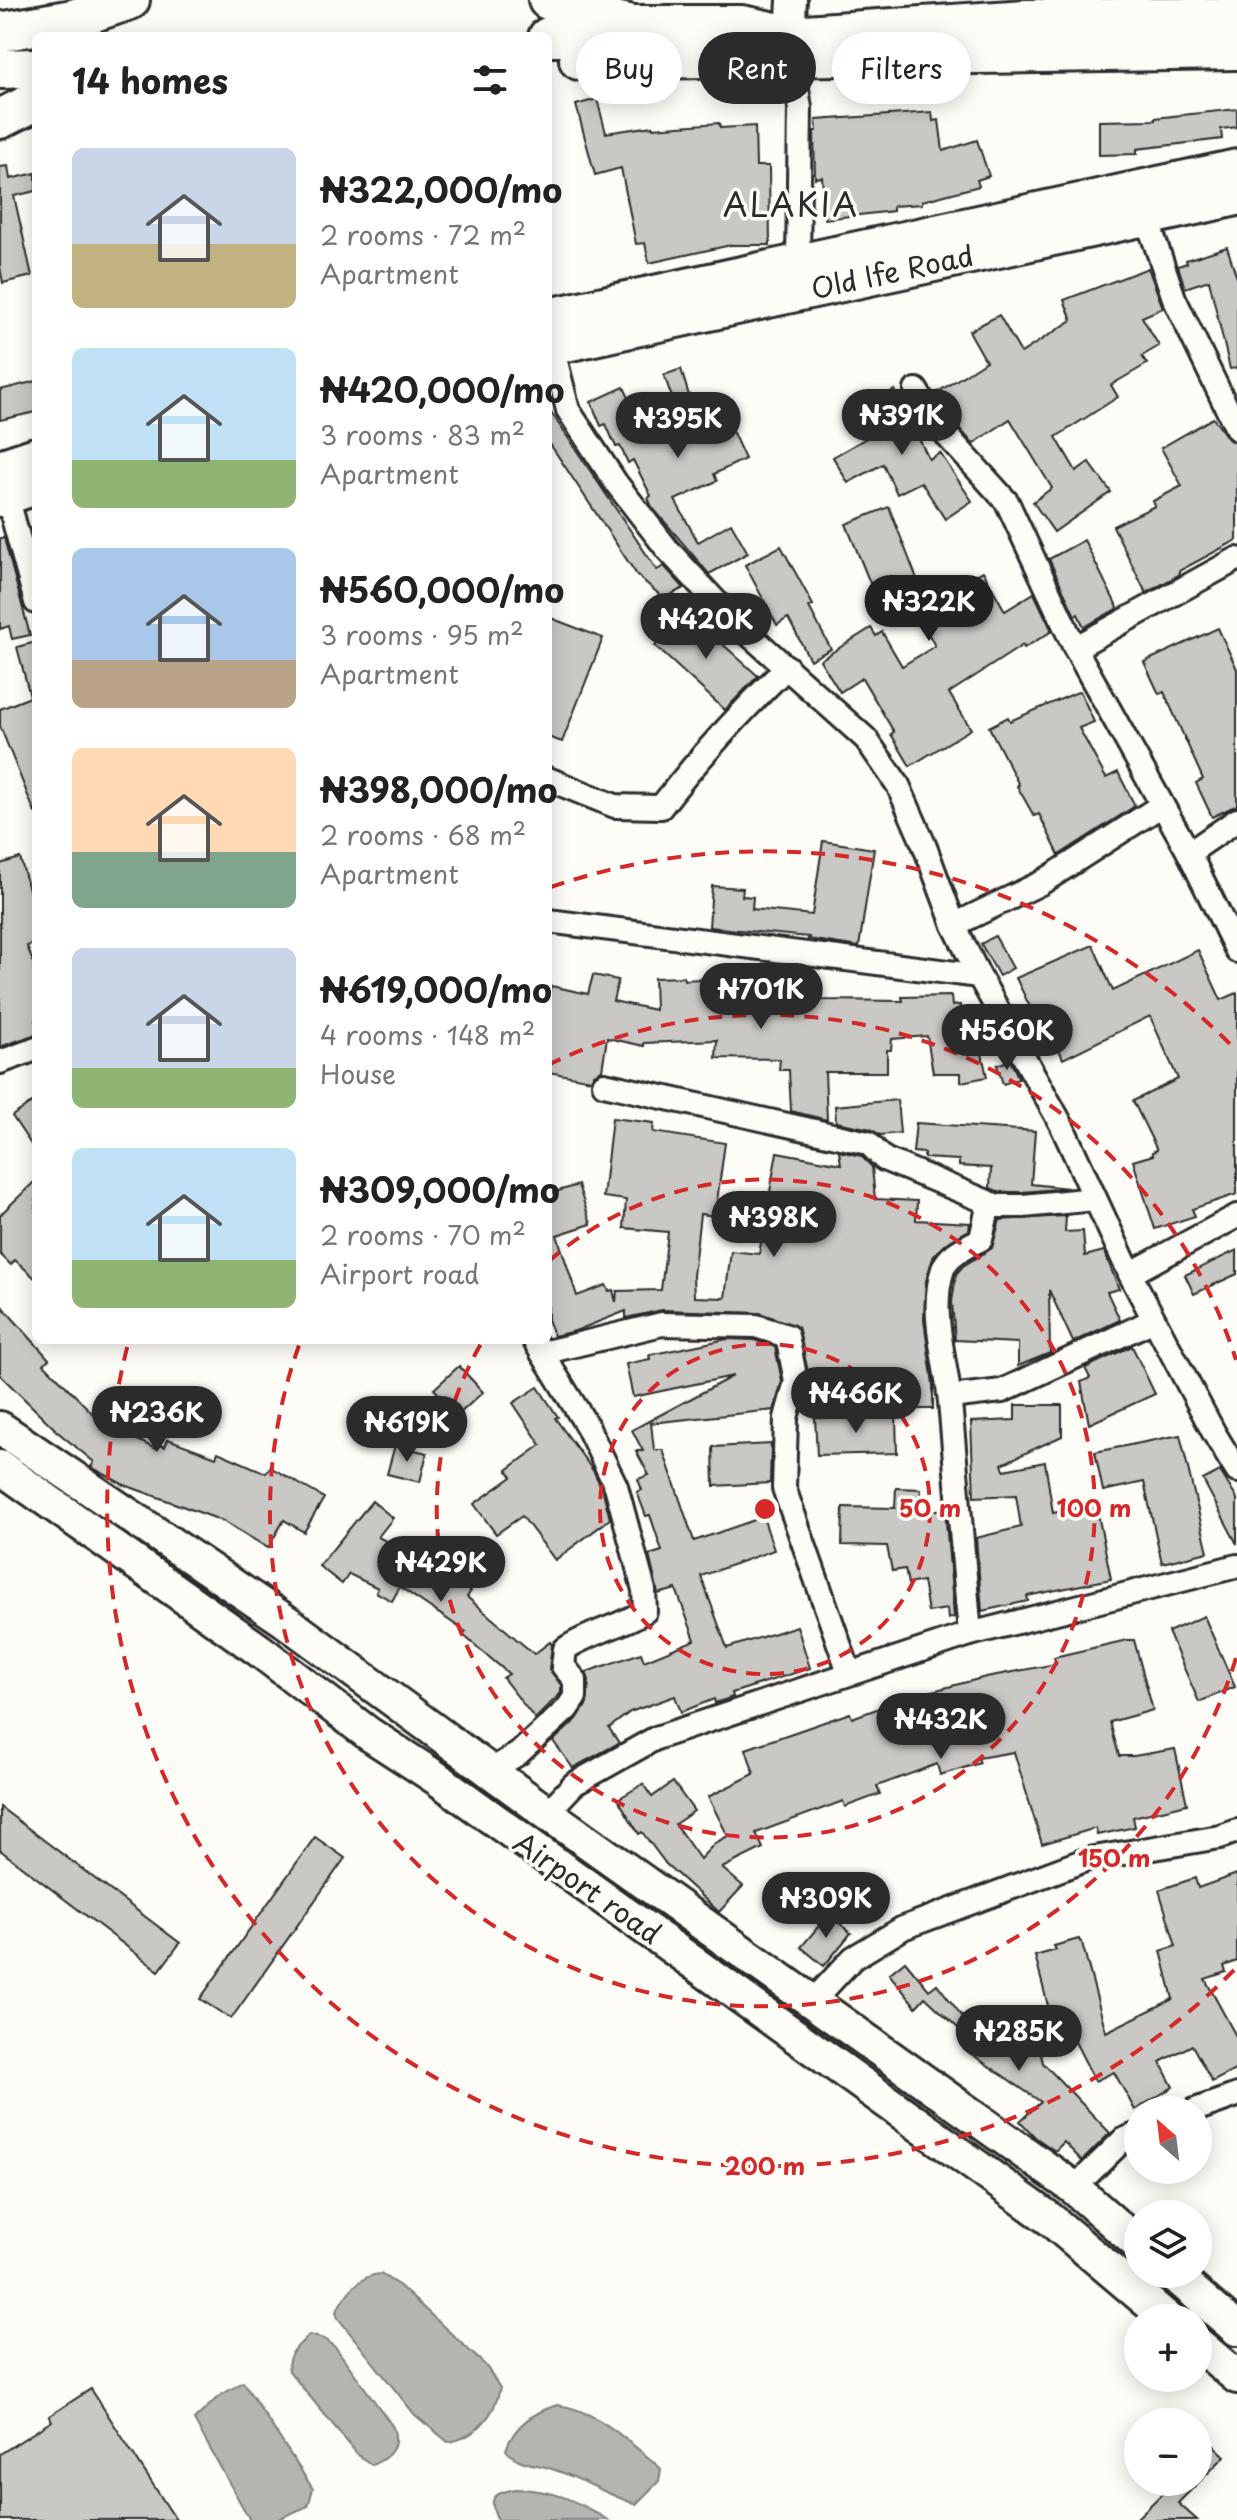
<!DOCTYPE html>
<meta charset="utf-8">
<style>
:root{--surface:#fff;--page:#f2f2f2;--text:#222;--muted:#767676;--accent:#2b2b2b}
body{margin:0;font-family:"Playpen Sans",sans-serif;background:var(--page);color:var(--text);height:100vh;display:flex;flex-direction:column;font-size:30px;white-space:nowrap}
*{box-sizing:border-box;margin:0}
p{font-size:26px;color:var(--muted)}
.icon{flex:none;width:44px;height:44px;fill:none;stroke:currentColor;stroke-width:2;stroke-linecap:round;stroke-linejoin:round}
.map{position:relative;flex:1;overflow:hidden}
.drawer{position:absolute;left:32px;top:32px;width:520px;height:1312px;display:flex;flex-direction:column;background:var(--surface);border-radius:12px;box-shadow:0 4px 20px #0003}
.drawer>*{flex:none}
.hud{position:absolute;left:576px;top:32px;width:540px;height:72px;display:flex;gap:16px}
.needle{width:52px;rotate:332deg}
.controls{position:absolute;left:1124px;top:2096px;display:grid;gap:16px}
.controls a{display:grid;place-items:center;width:88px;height:88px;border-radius:50%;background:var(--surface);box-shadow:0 4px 20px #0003;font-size:40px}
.price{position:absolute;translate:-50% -68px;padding:0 18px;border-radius:28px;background:var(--accent);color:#fff;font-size:26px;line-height:52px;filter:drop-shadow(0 2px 4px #0008)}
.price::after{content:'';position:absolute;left:50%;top:48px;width:24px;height:18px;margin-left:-12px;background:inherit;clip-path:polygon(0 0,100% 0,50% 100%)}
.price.current{background:#222;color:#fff}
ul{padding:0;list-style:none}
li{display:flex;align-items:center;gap:24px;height:200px;padding:0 40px}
li span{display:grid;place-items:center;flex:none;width:224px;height:160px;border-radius:12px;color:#555}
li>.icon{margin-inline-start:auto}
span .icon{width:96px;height:96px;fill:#fffc;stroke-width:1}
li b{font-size:34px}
h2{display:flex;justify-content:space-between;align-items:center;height:96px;padding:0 40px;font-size:34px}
.tag{padding:0 28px;border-radius:36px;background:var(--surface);box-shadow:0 4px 20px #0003;font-size:28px;line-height:72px}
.tag.current{background:var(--accent);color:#fff}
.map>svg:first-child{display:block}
.water{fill:#b5b4b1;stroke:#7e7d7b;stroke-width:2}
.building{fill:#c9c8c4;stroke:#2b2b2b;stroke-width:2}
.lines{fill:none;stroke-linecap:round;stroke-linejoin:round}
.minor-casing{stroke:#2b2b2b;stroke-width:28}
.tertiary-casing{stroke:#2b2b2b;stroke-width:34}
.secondary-casing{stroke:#2b2b2b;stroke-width:38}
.primary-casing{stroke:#2b2b2b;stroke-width:42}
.trunk-casing{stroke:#2b2b2b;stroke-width:44}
.minor{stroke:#fdfcf7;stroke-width:22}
.tertiary{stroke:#fdfcf7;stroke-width:28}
.secondary{stroke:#fdfcf7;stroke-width:32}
.primary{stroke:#fdfcf7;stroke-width:36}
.trunk{stroke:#fdfcf7;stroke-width:38}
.ring{fill:none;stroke:#d62828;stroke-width:4;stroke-dasharray:14 10}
.labels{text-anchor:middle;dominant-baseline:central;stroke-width:7;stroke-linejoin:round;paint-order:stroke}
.street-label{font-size:28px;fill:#2b2b2b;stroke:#fdfcf7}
.quarter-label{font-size:32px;letter-spacing:2px;fill:#2b2b2b;stroke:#fdfcf7}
.centre{fill:#d62828;stroke:#fdfcf7;stroke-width:4}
.ring-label{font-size:24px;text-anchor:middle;font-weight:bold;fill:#d62828;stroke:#fdfcf7;stroke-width:7;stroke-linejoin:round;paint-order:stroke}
</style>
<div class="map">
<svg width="1237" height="2520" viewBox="0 0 1237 2520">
<rect width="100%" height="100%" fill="#fdfcf7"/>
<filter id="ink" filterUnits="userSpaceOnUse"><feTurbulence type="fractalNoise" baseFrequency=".0125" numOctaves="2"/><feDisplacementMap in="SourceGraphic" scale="16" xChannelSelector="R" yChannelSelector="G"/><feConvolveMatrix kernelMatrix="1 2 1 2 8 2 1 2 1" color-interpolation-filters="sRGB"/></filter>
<g filter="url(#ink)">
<g class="water">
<path d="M381 2274 400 2286 486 2366 500 2388C495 2415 476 2438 448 2442L415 2415 338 2318 336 2312C345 2294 360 2275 381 2274Z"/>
<path d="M309 2335 324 2339 336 2348 393 2427C400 2447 390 2457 372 2465L357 2454 289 2371C285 2355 298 2346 309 2335Z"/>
<path d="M243 2382 313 2489 308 2506 276 2520H250L194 2420 218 2397Z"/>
<path d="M557 2405C595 2409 626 2440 655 2463L661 2469 659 2481 636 2504C607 2495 581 2478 552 2469 535 2463 518 2465 506 2450 514 2425 533 2413 557 2405Z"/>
<path d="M516 2489C555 2490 575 2500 608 2520H498C487 2498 493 2493 516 2489Z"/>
</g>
<g class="building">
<path d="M597 99 606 133 653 126V128L719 123 720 128 755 126 756 166H769L770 245H731L649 263 645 243 636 244 621 168 595 175 576 105Z"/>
<path d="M1237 109V127L1221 129 1222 139 1137 149V154L1099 155V121L1155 120V118Z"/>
<path d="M932 112 933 121 939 120 943 151 977 140 989 176 977 180 979 186 922 201V204L893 206V211L825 219 822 177 815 178 814 131H817L816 120Z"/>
<path d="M8 166 10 179 36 173V191L14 196 32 276 3 283 0 267V167Z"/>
<path d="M1227 247 1237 278V368L1230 369 1209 280 1185 288 1178 266 1187 263 1186 260Z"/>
<path d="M1148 268 1163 308 1142 317 1159 346 1142 356 1147 364 1111 385 1118 397 1056 437 1076 471 1089 462 1111 492 1054 532 1033 502 1052 488 1010 419 973 444 953 421 935 394 986 361 969 331 999 315 1021 353 1072 320 1064 300Z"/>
<path d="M681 369 693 409 717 398 745 459 714 474 717 481 675 500 698 542 731 523 748 553 709 574 652 507 648 498 651 496 633 460 628 463 620 446 616 447 606 424 601 426 591 402 624 387 638 418 641 417 643 421 675 406 664 375Z"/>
<path d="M36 381V412L0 420V390Z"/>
<path d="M895 390 929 459 940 453 972 501 945 519 921 482 897 494 883 464 848 483 833 457 875 433 862 406Z"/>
<path d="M548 408 657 570 664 566 684 588 672 594 679 604 675 608 637 575 548 441Z"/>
<path d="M1213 418 1229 440 1237 443V540L1179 571 1180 574 1146 593 1113 526 1155 506 1153 501 1182 486 1161 448Z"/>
<path d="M889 507 926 602 983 571 1005 611 1034 593 1052 631 1024 648 1023 645 949 693 971 729 910 766 891 734 894 732 862 678 840 692 820 660 871 628 876 636 882 632 902 666 935 646 900 582 874 593 846 524Z"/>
<path d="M0 538H4L30 635 12 639 9 626 0 629Z"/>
<path d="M1084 540 1118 608 1084 627 1078 614 1075 616 1049 559Z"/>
<path d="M781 546 813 605 809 607 831 649 810 660 788 618 777 625 745 565Z"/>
<path d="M686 611 758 676 725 710 655 646Z"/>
<path d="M548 617 603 638 562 742 548 737Z"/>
<path d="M1218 628 1237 669V805L1212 817 1196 783 1203 779 1164 692 1159 694 1144 662Z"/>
<path d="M36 642V813H35L0 726V709L33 696H30L17 647Z"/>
<path d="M1080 691 1094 722 1079 728 1106 778 1118 772 1135 806 1059 855 1039 814 1034 816 1017 786 1019 785 989 727 1008 717 1010 721Z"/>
<path d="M823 841 874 849 859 947 808 939 809 937 709 927 712 886 743 888 742 896 753 897 752 909 812 915Z"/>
<path d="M20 858 36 914V943L27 946 36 970V1034L0 1047V864Z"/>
<path d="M995 936 1013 968 999 976 981 944Z"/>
<path d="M1093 945 1113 991 1198 950 1221 1000 1237 993V1194L1192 1209 1195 1216 1155 1229 1133 1161 1153 1155 1152 1152 1157 1150 1133 1101 1178 1079 1150 1016 1063 1059 1057 1045 1050 1049 1016 978Z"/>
<path d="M593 975 618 980 613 1001 655 1010 654 978 684 977V980L700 979V984L768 986V995H822V1000L903 1001 902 997 951 996 952 1006 960 1005V1011H964V1020L973 1019 975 1045 980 1044 987 1077 961 1082V1073H933L927 1036 892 1039 891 1050H887V1072H825L827 1120 791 1111 789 1070H779L780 1059 716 1058 717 1040 644 1043V1046L607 1038 602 1070 594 1074 591 1080 548 1072V997L551 986 588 994Z"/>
<path d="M1010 1060 1019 1079 1003 1084 997 1065Z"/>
<path d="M36 1100V1152L12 1116Z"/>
<path d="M897 1100 900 1133 880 1135 871 1129 836 1122 835 1106Z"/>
<path d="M612 1118 654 1123 653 1132 725 1143 715 1216 700 1214 693 1276 694 1297 725 1298 731 1251 759 1254 777 1152 841 1164 839 1151 861 1156 872 1167 875 1199 917 1201 916 1220 970 1223 969 1230 945 1244 934 1255 926 1281 924 1320 933 1384V1409H914L810 1381 798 1327 760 1313 662 1310 626 1318V1311L575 1331 554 1336 548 1319V1194L578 1185 591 1224 557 1235 577 1296 606 1285 609 1291 613 1290 616 1302 617 1291 661 1290 668 1232 624 1228 626 1200 603 1197Z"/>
<path d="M916 1123 1035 1131 1031 1184 1068 1188 1022 1192H1000L990 1188 991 1168 959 1166V1160L924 1158V1153L913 1152Z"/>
<path d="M36 1180V1279L15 1260 11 1265 0 1254V1215Z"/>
<path d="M1066 1216 1065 1232 1083 1231 1085 1256 1104 1251 1119 1289 1107 1292 1120 1320 1073 1342 1049 1290 1050 1353 1018 1366V1343L955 1340 952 1302 956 1274 963 1266 992 1248 1000 1220Z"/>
<path d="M1237 1250V1274L1194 1294 1185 1275Z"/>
<path d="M0 1304 49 1359 44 1364 112 1433 115 1429 156 1449 158 1444 165 1447 168 1439 216 1457 218 1452 266 1473 270 1467 324 1498 304 1532 284 1520 268 1548 223 1521 122 1484 91 1467 94 1462 60 1434 0 1375Z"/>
<path d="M727 1339 754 1340 775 1347 782 1381 774 1410 651 1423 654 1450H663L694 1541 763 1517 774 1550 701 1576 727 1648 797 1626 810 1668 732 1693 733 1697 715 1703 714 1699 681 1712 675 1696 630 1712 609 1728 619 1743 573 1768 553 1741 577 1719 587 1704 589 1680 586 1672 641 1653 644 1661 695 1640 676 1589 658 1594 649 1555 662 1551 650 1515 646 1516 637 1492 642 1490 638 1479 649 1475 636 1451H643L632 1430 733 1376 633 1397 626 1364 650 1359 649 1355Z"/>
<path d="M1132 1346 1155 1394 1089 1424 1081 1382 1090 1378 1085 1368Z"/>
<path d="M459 1366 483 1392 458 1415 434 1389Z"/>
<path d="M538 1387 558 1417 555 1418 594 1472 603 1491 610 1519 555 1560 522 1516 496 1534 474 1504 512 1477 507 1470 541 1445 513 1403Z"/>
<path d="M1015 1405H1062V1436L1002 1464 1004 1470 1045 1462 1053 1513 1096 1504 1111 1579 1027 1596 1028 1601 982 1611 976 1538 1021 1527 1016 1495 974 1497 971 1422 1015 1420Z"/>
<path d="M896 1415 897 1453 817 1455 815 1418Z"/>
<path d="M1180 1435 1208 1552 1162 1563 1144 1482 1103 1491 1095 1452Z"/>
<path d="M771 1444 770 1483 714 1486 713 1447Z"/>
<path d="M395 1445 427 1453 420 1482 387 1474Z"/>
<path d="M1220 1471 1237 1499V1544L1203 1480Z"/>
<path d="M896 1488 921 1489 920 1512 945 1509 954 1617 948 1619 947 1609 928 1612 923 1581 908 1584 905 1569 892 1571 887 1546 842 1545 843 1507 895 1508Z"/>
<path d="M372 1501 393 1518 378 1537 436 1567 471 1591 467 1597 534 1654 550 1642 552 1645 549 1669 561 1685V1693L535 1719 503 1678 509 1674 463 1635 466 1632 400 1587 392 1601 376 1592 378 1588 349 1574 342 1584 319 1566Z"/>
<path d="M1204 1616 1235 1687 1199 1702 1168 1632Z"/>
<path d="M1127 1640H1134L1153 1710 1110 1722 1119 1756H1134L1175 1749 1187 1804 1133 1817 1135 1827 1097 1835 1096 1828 1042 1844 1014 1752 978 1758 980 1763 940 1775 937 1764 877 1786 880 1794 845 1807 843 1801 756 1833 763 1848 722 1868 743 1886 719 1912 666 1864 642 1832 639 1834 618 1799 643 1784 652 1797 673 1782 694 1811 675 1824 700 1859 715 1843 728 1836 708 1797 754 1774 746 1749 850 1713 852 1718 910 1697 986 1677 1056 1664 1054 1657Z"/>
<path d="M0 1807 180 1943 159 1971 0 1850Z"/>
<path d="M315 1837 345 1858 231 2019 200 1999Z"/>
<path d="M1237 1874V1961L1224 1966 1226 1972 1205 1979 1237 2038V2069L1212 2082 1192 2045 1160 2062 1173 2087 1135 2110 1114 2072 1095 2081 1070 2032 1052 2021 1035 1956 1056 1950 1054 1946 1079 1939 1082 1943 1106 2032 1173 1999 1161 1951 1176 1946 1159 1890 1195 1878 1198 1888Z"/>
<path d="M829 1914 851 1933 824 1966 801 1947Z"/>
<path d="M905 1961 929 1990 937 1984 962 2016 1000 2036 1035 2028 1043 2063 1110 2133 1082 2161 1064 2142 1055 2151 1035 2137 1020 2121 1041 2102 970 2053 976 2045 925 1997 916 2007 889 1974Z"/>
<path d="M91 2389 176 2520H0V2454L52 2421 49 2416Z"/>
<path d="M1212 2444 1225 2456 1178 2503 1197 2520H1135L1174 2482H1198V2458Z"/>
</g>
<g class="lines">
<g class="minor-casing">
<g id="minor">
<path d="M792 57 800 108 798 262"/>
<path d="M1146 216 1174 298 1237 429"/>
<path d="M552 346 568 410 616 483 668 550 732 619 866 739 898 785 925 847 954 925 979 976 1061 1124 1130 1274 1214 1433 1237 1471"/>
<path d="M916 390 939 427 1007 502 1075 648 1189 853 1237 951"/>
<path d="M7 496 36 602"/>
<path d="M1075 648 1237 559"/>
<path d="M548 779 615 806 661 807C699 757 741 712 787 667"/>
<path d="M1189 853 1237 820"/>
<path d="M548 921 979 976"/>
<path d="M954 925 1041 883 1162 805"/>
<path d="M0 1062 36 1049"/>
<path d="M604 1084 868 1143 884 1159 997 1206H1023L1095 1199"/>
<path d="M1130 1274 1237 1216"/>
<path d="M542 1353 662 1324 756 1326 787 1336 796 1381 786 1418 784 1488 849 1672"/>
<path d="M950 1397 1002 1391 1154 1320"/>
<path d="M970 1634C963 1557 957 1479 950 1402 946 1361 929 1310 943 1269 948 1254 968 1246 981 1239L989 1203"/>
<path d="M489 1771 518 1754 567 1709 575 1697V1680L563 1666 565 1649C590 1632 620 1627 645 1611L644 1590 616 1486 587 1426 534 1340"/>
<path d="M547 1813 574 1784 656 1738 970 1634 1237 1566"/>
<path d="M812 2002 853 1958 903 1928 1088 1859 1220 1837 1237 1831"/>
<path d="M1195 2110 1237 2095"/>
<path d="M1074 2188 1123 2140 1138 2134"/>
</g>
</g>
<g class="tertiary-casing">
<path id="tertiary" d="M790 35 792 0"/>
</g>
<g class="secondary-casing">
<g id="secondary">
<path d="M0 1428 284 1620 547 1813 1074 2188 1138 2244"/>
<path d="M0 1467 259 1650 369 1734 435 1777 1050 2219 1167 2318"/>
<path d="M1173 2274 1237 2329"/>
<path d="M1198 2344 1237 2377"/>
</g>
</g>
<g class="primary-casing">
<g id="primary">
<path d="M548 317 1237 168"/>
<path d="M548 347 1237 197"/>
<path d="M0 468 36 456"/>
<path d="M0 498 36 486"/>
</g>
</g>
<g class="trunk-casing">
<g id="trunk">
<path d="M548 0 591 16 629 24"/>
<path d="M0 32 73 19 130 0"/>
<path d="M548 37H614L635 25H742L790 35 1026 19 1237 17"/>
<path d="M579 60 1237 50"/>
<path d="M0 69 36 68"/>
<path d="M0 119 36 101"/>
</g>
</g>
<use href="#minor" class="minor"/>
<use href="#tertiary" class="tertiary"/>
<use href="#secondary" class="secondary"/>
<use href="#primary" class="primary"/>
<use href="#trunk" class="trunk"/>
</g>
</g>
<g class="ring">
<circle cx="765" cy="1509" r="165"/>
<path d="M549 1261A329 329 0 1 1 482 1342"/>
<path d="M1236 1658A494 494 0 1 1 301 1340M548 1065A494 494 0 0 1 1236 1360"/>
<path d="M1234 1970A658 658 0 0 1 128 1344M551 887A658 658 0 0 1 1234 1048"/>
</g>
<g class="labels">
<g class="street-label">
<text transform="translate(892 271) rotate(-12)">Old Ife Road</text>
<text transform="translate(588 1887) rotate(35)">Airport road</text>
</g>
<g class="quarter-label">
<text x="791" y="204">ALAKIA</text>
</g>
</g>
<circle cx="765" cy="1509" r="12" class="centre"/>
<g class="ring-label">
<text x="930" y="1517">50 m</text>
<text x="1094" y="1517">100 m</text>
<text x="1114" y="1867">150 m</text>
<text x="765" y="2175">200 m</text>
</g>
</svg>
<div class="controls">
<a><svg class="needle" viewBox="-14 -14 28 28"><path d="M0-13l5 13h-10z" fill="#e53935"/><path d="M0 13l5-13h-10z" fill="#767676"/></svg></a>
<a><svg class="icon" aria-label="layers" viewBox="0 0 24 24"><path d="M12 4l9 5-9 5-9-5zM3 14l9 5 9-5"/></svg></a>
<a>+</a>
<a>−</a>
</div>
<b class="price" style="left:902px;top:457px">₦391K</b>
<b class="price" style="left:678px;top:460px">₦395K</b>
<b class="price current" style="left:929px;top:643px">₦322K</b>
<b class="price" style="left:706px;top:661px">₦420K</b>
<b class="price" style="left:761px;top:1031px">₦701K</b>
<b class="price" style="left:1007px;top:1072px">₦560K</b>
<b class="price" style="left:774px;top:1259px">₦398K</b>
<b class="price" style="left:856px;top:1435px">₦466K</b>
<b class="price" style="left:157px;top:1454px">₦236K</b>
<b class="price" style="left:407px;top:1464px">₦619K</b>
<b class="price" style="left:441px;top:1604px">₦429K</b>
<b class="price" style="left:941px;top:1761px">₦432K</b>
<b class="price" style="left:826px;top:1940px">₦309K</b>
<b class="price" style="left:1019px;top:2073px">₦285K</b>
<div class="hud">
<a class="tag">Buy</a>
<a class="tag current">Rent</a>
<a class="tag">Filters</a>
</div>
<section class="drawer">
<h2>14 homes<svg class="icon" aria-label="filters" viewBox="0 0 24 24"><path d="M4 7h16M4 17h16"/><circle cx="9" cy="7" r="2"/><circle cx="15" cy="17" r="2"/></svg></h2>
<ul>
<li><span style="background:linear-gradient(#c9d6e8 60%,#c2b280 0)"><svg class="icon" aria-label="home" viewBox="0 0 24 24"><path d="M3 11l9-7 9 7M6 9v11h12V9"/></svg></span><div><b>₦322,000/mo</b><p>2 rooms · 72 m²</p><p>Apartment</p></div></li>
<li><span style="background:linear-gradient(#bfe0f5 70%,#8fb573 0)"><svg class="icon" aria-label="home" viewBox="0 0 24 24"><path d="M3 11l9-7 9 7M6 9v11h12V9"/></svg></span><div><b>₦420,000/mo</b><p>3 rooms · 83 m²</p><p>Apartment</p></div></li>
<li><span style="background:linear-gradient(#a9c7e8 70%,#b9a48a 0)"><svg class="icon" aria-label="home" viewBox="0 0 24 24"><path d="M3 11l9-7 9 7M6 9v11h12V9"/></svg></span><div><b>₦560,000/mo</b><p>3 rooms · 95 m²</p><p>Apartment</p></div></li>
<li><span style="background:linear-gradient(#ffd9b3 65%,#7fa58c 0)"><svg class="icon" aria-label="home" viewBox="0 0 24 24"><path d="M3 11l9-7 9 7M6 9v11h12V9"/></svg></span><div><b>₦398,000/mo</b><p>2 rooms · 68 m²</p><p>Apartment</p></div></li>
<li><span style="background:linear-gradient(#c9d6e8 75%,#8fb573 0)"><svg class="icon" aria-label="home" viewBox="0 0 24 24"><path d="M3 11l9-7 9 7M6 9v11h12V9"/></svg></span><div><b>₦619,000/mo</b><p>4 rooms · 148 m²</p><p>House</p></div></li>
<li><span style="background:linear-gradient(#bfe0f5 70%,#8fb573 0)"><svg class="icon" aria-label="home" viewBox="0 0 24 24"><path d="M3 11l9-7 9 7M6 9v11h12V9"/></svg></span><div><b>₦309,000/mo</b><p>2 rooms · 70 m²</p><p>Airport road</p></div></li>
</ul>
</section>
</div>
